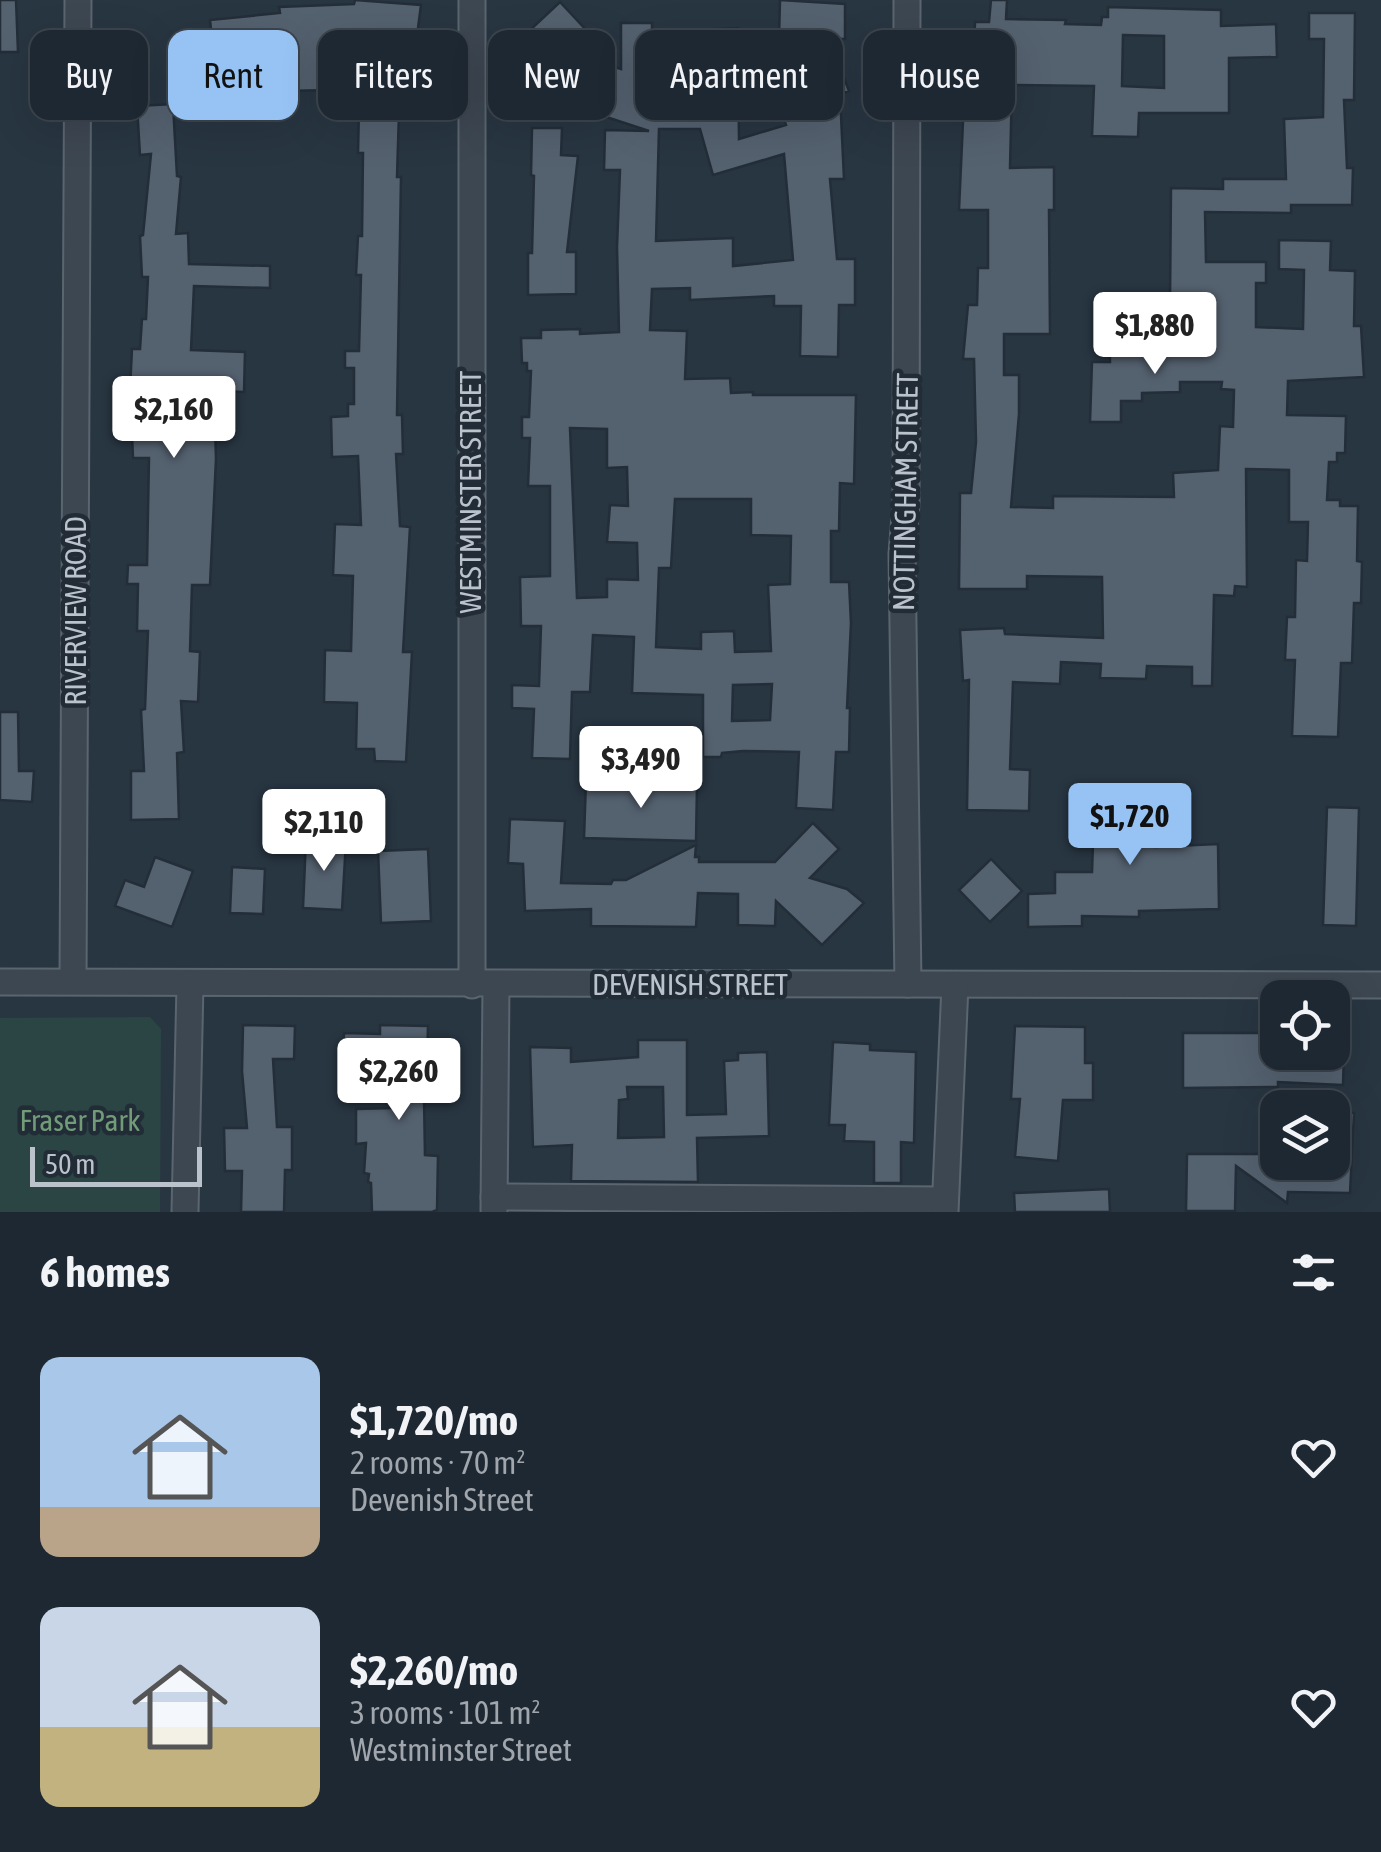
<!DOCTYPE html>
<meta charset="utf-8">
<style>
:root{--surface:#1e2832;--page:#2b343e;--text:#f1f3f6;--muted:#a1a6ac;--line:#3c444d;--accent:#97c3f4}
body{margin:0;font-family:"Asap Condensed",sans-serif;background:var(--page);color:var(--text);height:100vh;display:flex;flex-direction:column;font-size:38px;white-space:nowrap}
*{box-sizing:border-box;margin:0}
p{font-size:32px;color:var(--muted)}
.icon{flex:none;width:55px;height:55px;fill:none;stroke:currentColor;stroke-width:2;stroke-linecap:round;stroke-linejoin:round}
.map{position:relative;height:1212px;overflow:hidden}
.details{display:flex;flex-direction:column;background:var(--surface);flex:1}
.details>*{flex:none}
.banner{position:absolute;left:30px;top:30px;width:1322px;height:90px;display:flex;gap:20px}
.fabs{position:absolute;left:1260px;top:980px;display:grid;gap:20px}
.fabs a{display:grid;place-items:center;width:90px;height:90px;border-radius:20px;background:var(--surface);box-shadow:0 10px 40px #0002,0 0 0 2px var(--line);font-size:50px}
.scale{position:absolute;left:30px;bottom:25px;width:172px;box-sizing:border-box;padding-left:10px;border:5px solid #bac2cc;border-top:0;font-size:28px;line-height:35px;white-space:nowrap;color:#bac2cc;-webkit-text-stroke:8px #212c37;paint-order:stroke}
.price{position:absolute;translate:-50% -85px;padding:0 22px;border-radius:10px;background:#fff;color:#222;font-size:32px;line-height:65px;filter:drop-shadow(0 2px 5px #0008)}
.price::after{content:'';position:absolute;left:50%;top:60px;width:30px;height:22px;margin-left:-15px;background:inherit;clip-path:polygon(0 0,100% 0,50% 100%)}
.price.current{background:var(--accent);color:#111}
ul{padding:0;list-style:none}
li{display:flex;align-items:center;gap:30px;height:250px;padding:0 40px}
li span{display:grid;place-items:center;flex:none;width:280px;height:200px;border-radius:20px;color:#555}
li>.icon{margin-inline-start:auto}
span .icon{width:120px;height:120px;fill:#fffc;stroke-width:1}
li b{font-size:42px}
h2{display:flex;justify-content:space-between;align-items:center;height:120px;padding:0 40px;font-size:42px}
.chip{padding:0 35px;border-radius:20px;background:var(--surface);box-shadow:0 10px 40px #0002,0 0 0 2px var(--line);font-size:35px;line-height:90px}
.chip.current{background:var(--accent);color:#111}
.map>svg:first-child{display:block}
.green{fill:#2b4444}
.building{fill:#54616f;stroke:#232e39;stroke-width:2.5;fill-rule:evenodd}
.lines{fill:none;stroke-linecap:round;stroke-linejoin:round}
.minor-casing{stroke:#5b656f;stroke-width:29}
.minor{stroke:#3d4752;stroke-width:25}
.labels{text-anchor:middle;dominant-baseline:central;stroke-width:9;stroke-linejoin:round;paint-order:stroke}
.street-label{font-size:30px;fill:#bac2cc;stroke:#212c37}
.park-label{font-size:30px;fill:#729b78;stroke:#212c37}
</style>
<div class="map">
<svg width="1381" height="1212" viewBox="0 0 1381 1212">
<rect width="100%" height="100%" fill="#283642"/>
<path class="green" d="M150 1017 161 1029 160 1212H0V1018Z"/>
<g class="building">
<path d="M0 0H16L18 52H0Z"/>
<path d="M355 0 421 5 411 82 400 81 397 177H401L397 415H402L403 454H396L400 526 410 527 403 652H412L406 762 375 761 374 749H356L357 703 324 702 325 650 351 651 353 576 333 575 335 524 361 525 358 456 332 457 331 417 348 416V404H354V368H345V351H359L361 275H356L358 236H362L363 153H358L359 107H380L388 48 332 42 333 90 282 91 281 51 214 58 210 20 280 13 279 7 354 4Z"/>
<path d="M780 0 845 4V39L779 38Z"/>
<path d="M991 0H1007L1006 19 1066 20 1065 24 1101 25 1102 17H1108V7L1221 10V26L1276 24 1277 57 1229 58V113H1139L1138 137 1092 136 1094 86 1012 85 1010 168 1054 167V210H1049L1050 334H1004V375H1019V414L1011 507 1053 508V496L1174 497 1173 473 1218 470 1220 426 1233 427 1234 390 1221 389 1222 382H1180V392L1142 393V401H1121V422H1090L1092 362H1110L1109 300H1170L1171 188 1223 189V179H1286L1284 119 1323 117 1324 39H1309V13H1355L1354 100H1344L1347 168H1353L1352 205H1291V213L1205 212 1206 262H1266V283H1256V327L1303 329 1304 270 1279 269V240L1331 241 1330 270 1355 271 1354 326H1361L1364 377 1288 381 1287 415 1346 416 1345 453H1337V462H1329L1327 500H1340V506H1358L1357 561 1362 562 1361 603H1354L1352 663H1341L1338 737 1292 736 1295 660H1285L1287 617H1295L1296 560 1307 561 1308 522H1289V470L1246 469 1247 587 1235 586 1234 596 1214 595 1212 686H1192V667L1147 666 1146 679 1100 678 1101 664 1061 662 1060 684 1013 682 1010 769 1030 770 1029 811 967 810 969 680 963 681 960 630 1004 628 1005 634 1103 638 1102 577 1027 576V589H959L960 493H971L976 442 974 359H963L968 305H977L978 268H988V210H959L963 121H952L953 97 968 98 970 50 974 51 975 22H989ZM1123 35 1164 36V88L1122 86Z"/>
<path d="M560 2 588 32 567 52 621 69V23H652V30H662L661 36H698L699 30 738 28 739 139 786 125 773 90 783 86 776 68 808 56 816 79 841 70 849 91 840 94 844 179H830L837 259H855V305H839L838 357 800 356 801 306H774V296L690 300V288L652 289 650 330 687 331 685 379 730 378 731 393 753 392V395H856L854 484 840 483 839 531H831V582H849L851 623 847 708H850L849 752H836L833 810 796 808 799 752 743 751 722 753 721 757H703V695L632 693 634 637 593 635 590 692H572L570 759 532 758 534 709 512 708V685L539 686 541 626H521L520 577 550 576V486H528L530 438H522V417H529L531 371H527V363H522L521 338H541V330L580 329V334L619 332 617 247 620 170H604L605 130 649 131 524 90 540 43 529 31ZM659 129H700L713 175 784 154 793 260 733 266V238L656 241ZM570 428 607 429V468L627 467 628 506 610 505 607 542 637 543 638 580 607 579V597L577 598ZM675 499H751V535L791 536 790 584 768 585 771 651 735 652 734 631 701 632V649L656 647 659 568H671ZM772 684 770 720 732 721 733 685Z"/>
<path d="M173 104 177 176 181 177 176 234 188 233 189 264 270 266V288L194 286 191 350 245 352 244 392 214 391 216 459 210 585H192L190 651 200 652 198 702 181 701 184 752 177 753 179 819 131 820V771H144L141 710 145 709 148 631H137L138 584H127L128 565H147L149 458H133L130 389 132 349H140L142 319H146L148 277H142L140 236 143 235 151 154 140 155 137 106Z"/>
<path d="M532 128H562L561 155 578 156 567 252H576V294L528 295V253H532L534 176 531 175Z"/>
<path d="M0 712H18L19 771H34L32 802 0 800Z"/>
<path d="M586 781 697 785 696 841 584 838Z"/>
<path d="M1095 786H1155V847L1218 844 1219 909 1139 911V917L1082 916V926L1028 927V894L1055 893V872H1092Z"/>
<path d="M1327 807 1359 808 1356 926 1323 925Z"/>
<path d="M510 819 565 821 561 883 611 884 613 880H626L696 845 695 857H699V862H775L813 823 839 849 810 878 847 889 864 903 822 945 776 901 775 926 738 925V894L698 893 696 927 591 926V909L525 911 523 864 508 863Z"/>
<path d="M306 839 346 841 342 910 303 908Z"/>
<path d="M428 849 431 921 381 923 378 851Z"/>
<path d="M155 857 193 871 172 927 115 906 125 880 144 887Z"/>
<path d="M991 859 1022 891 990 922 959 890Z"/>
<path d="M232 867 265 869 263 914 230 913Z"/>
<path d="M243 1025 295 1026 294 1059H273L277 1127H292V1170H285L284 1212H241L242 1171H225L224 1128H247L242 1071Z"/>
<path d="M380 1025 428 1026 427 1065H432L434 1098H424L425 1155 438 1156 437 1210 432 1212H372L371 1183 368 1182 369 1174 364 1173 366 1143 356 1144V1109L396 1108 394 1055 343 1054 344 1033 380 1034Z"/>
<path d="M1015 1026 1085 1027V1063H1093V1100H1063L1058 1161 1015 1157 1020 1099H1011Z"/>
<path d="M1183 1033H1262V1052H1344L1343 1085 1278 1082V1087L1183 1088Z"/>
<path d="M638 1040H687V1115L726 1114 724 1061 738 1060V1053L767 1052 769 1136 697 1138 698 1182 571 1181 572 1145 533 1147 530 1047 571 1048V1062L638 1057ZM627 1087H663L664 1137 618 1138 619 1100 628 1099Z"/>
<path d="M833 1042 870 1044V1050L916 1052 914 1143 901 1142V1183H874V1142L844 1141 845 1125H829Z"/>
<path d="M1332 1112 1354 1113 1350 1193 1288 1192 1287 1203 1236 1166 1235 1211H1186L1187 1154H1278V1162H1332Z"/>
<path d="M1109 1189 1110 1212H1015L1014 1193Z"/>
</g>
<g class="lines">
<g class="minor-casing">
<g id="minor">
<path d="M472 0V985"/>
<path d="M907 0 906 504 902 554 908 984"/>
<path d="M73 981 78 0"/>
<path d="M0 982 1381 985"/>
<path d="M494 1197 945 1200"/>
<path d="M494 1210 496 985"/>
<path d="M185 1212 190 984"/>
<path d="M945 1212 955 985"/>
</g>
</g>
<use href="#minor" class="minor"/>
</g>
<g class="labels">
<g class="street-label">
<text transform="translate(470 492) rotate(-90)">WESTMINSTER STREET</text>
<text transform="translate(905 492) rotate(-89)">NOTTINGHAM STREET</text>
<text transform="translate(75 611) rotate(-90)">RIVERVIEW ROAD</text>
<text x="690" y="984">DEVENISH STREET</text>
</g>
<g class="park-label">
<text x="80" y="1120">Fraser Park</text>
</g>
</g>
</svg>
<div class="fabs">
<a><svg class="icon" aria-label="locate" viewBox="0 0 24 24"><circle cx="12" cy="12" r="6"/><path d="M12 2v4M12 18v4M2 12h4M18 12h4"/></svg></a>
<a><svg class="icon" aria-label="layers" viewBox="0 0 24 24"><path d="M12 4l9 5-9 5-9-5zM3 14l9 5 9-5"/></svg></a>
</div>
<div class="scale">50 m</div>
<b class="price" style="left:1155px;top:377px">$1,880</b>
<b class="price" style="left:174px;top:461px">$2,160</b>
<b class="price" style="left:641px;top:811px">$3,490</b>
<b class="price current" style="left:1130px;top:868px">$1,720</b>
<b class="price" style="left:324px;top:874px">$2,110</b>
<b class="price" style="left:399px;top:1123px">$2,260</b>
<div class="banner">
<a class="chip">Buy</a>
<a class="chip current">Rent</a>
<a class="chip">Filters</a>
<a class="chip">New</a>
<a class="chip">Apartment</a>
<a class="chip">House</a>
</div>
</div>
<section class="details">
<h2>6 homes<svg class="icon" aria-label="filters" viewBox="0 0 24 24"><path d="M4 7h16M4 17h16"/><circle cx="9" cy="7" r="2"/><circle cx="15" cy="17" r="2"/></svg></h2>
<ul>
<li><span style="background:linear-gradient(#a9c7e8 75%,#b9a48a 0)"><svg class="icon" aria-label="home" viewBox="0 0 24 24"><path d="M3 11l9-7 9 7M6 9v11h12V9"/></svg></span><div><b>$1,720/mo</b><p>2 rooms · 70 m²</p><p>Devenish Street</p></div><svg class="icon" aria-label="heart" viewBox="0 0 24 24"><path d="M12 20l-8-8c-3-5 5-10 8-4 3-6 11-1 8 4z"/></svg></li>
<li><span style="background:linear-gradient(#c9d6e8 60%,#c2b280 0)"><svg class="icon" aria-label="home" viewBox="0 0 24 24"><path d="M3 11l9-7 9 7M6 9v11h12V9"/></svg></span><div><b>$2,260/mo</b><p>3 rooms · 101 m²</p><p>Westminster Street</p></div><svg class="icon" aria-label="heart" viewBox="0 0 24 24"><path d="M12 20l-8-8c-3-5 5-10 8-4 3-6 11-1 8 4z"/></svg></li>
</ul>
</section>
